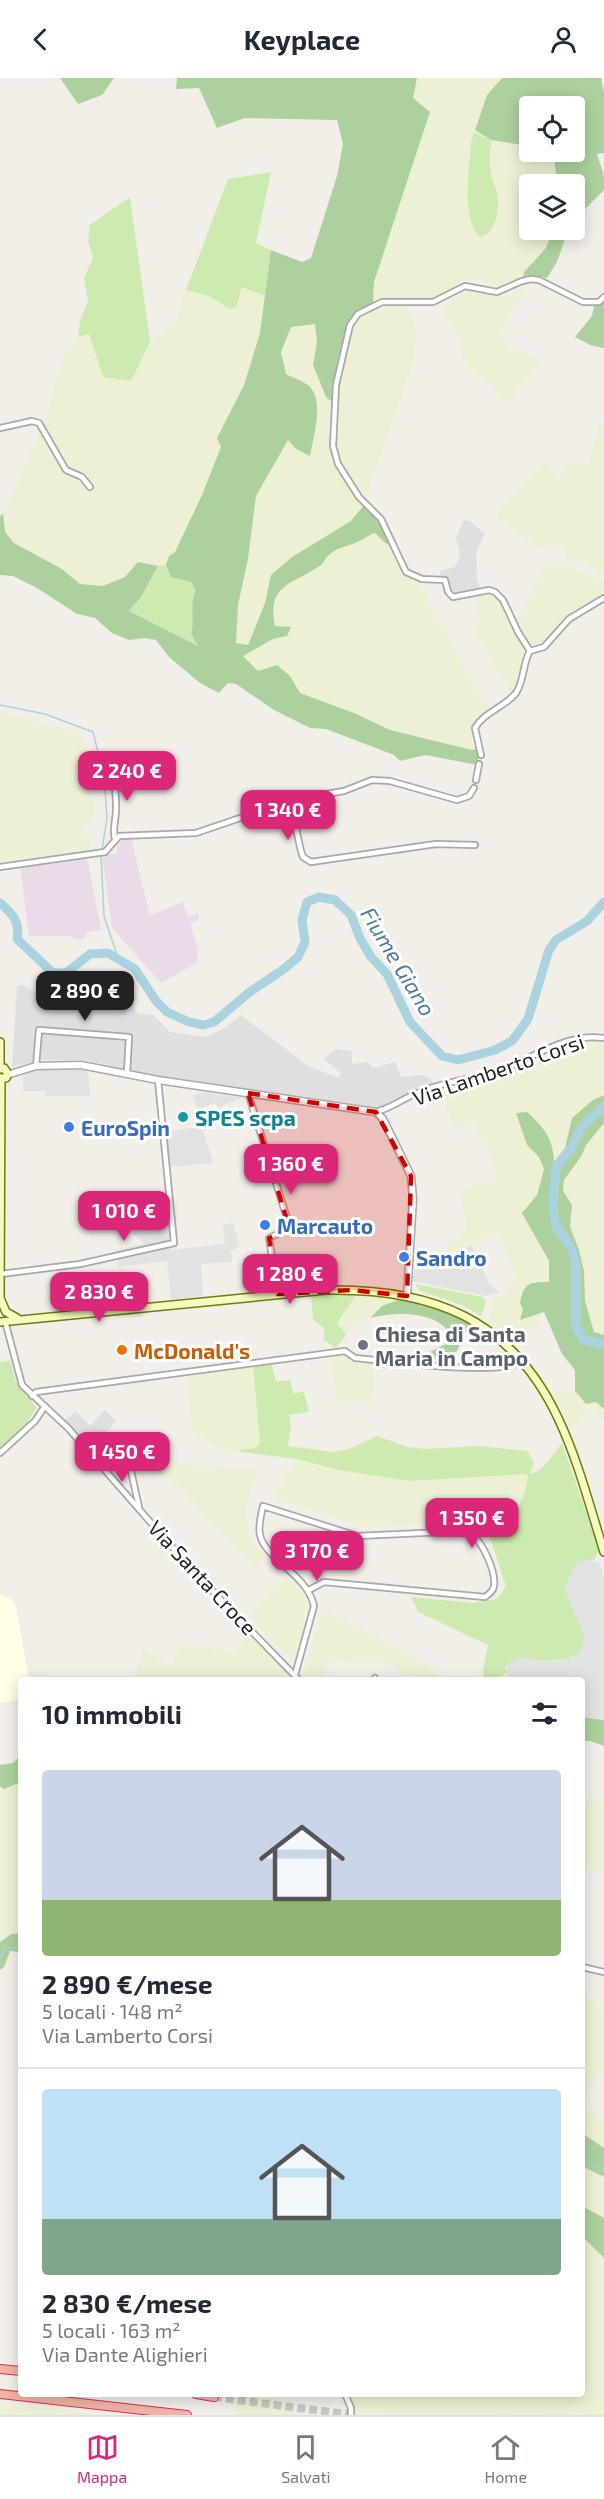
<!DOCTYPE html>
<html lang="it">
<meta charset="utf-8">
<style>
:root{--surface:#fff;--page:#f6f6f7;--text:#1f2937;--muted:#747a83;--line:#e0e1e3;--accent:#db2777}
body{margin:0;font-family:"Exo 2",sans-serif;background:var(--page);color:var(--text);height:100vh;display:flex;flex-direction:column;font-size:22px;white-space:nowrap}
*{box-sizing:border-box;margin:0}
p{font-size:20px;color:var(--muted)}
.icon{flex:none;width:33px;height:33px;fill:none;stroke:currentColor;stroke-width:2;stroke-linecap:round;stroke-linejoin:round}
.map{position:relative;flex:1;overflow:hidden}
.sheet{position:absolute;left:18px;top:1599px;width:567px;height:720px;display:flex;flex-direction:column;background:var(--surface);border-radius:6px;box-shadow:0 3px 15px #0003}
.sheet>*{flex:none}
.buttons{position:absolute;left:519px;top:18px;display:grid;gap:12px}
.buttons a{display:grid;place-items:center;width:66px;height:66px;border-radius:6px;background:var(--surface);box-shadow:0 3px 15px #0003;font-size:30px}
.price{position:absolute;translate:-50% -51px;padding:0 14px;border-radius:12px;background:var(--accent);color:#fff;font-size:20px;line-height:39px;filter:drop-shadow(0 2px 3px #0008)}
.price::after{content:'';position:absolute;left:50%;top:36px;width:18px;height:14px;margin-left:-9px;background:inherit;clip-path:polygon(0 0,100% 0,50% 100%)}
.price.selected{background:#222;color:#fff}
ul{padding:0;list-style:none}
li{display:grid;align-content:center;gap:12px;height:318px;padding:0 24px}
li+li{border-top:2px solid var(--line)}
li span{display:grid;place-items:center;height:186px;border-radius:6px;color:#555}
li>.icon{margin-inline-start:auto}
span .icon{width:108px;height:108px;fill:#fffc;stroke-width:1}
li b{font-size:26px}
h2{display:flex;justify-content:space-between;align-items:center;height:72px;padding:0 24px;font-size:26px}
header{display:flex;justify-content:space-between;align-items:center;height:78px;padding:0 24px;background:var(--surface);font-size:27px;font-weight:700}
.tabs{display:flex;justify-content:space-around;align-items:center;height:84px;border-top:2px solid var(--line);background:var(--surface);font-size:16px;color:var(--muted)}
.tabs a{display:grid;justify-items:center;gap:3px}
.tabs .selected{color:var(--accent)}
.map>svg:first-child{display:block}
.residential{fill:#e0dfdf}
.industrial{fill:#ebdbe8}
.education{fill:#ffffe5}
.farmland{fill:#eef0d5}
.grass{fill:#cdebb0}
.forest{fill:#add19e}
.parking{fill:#e2e2e2}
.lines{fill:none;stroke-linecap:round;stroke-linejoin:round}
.stream{stroke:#aad3df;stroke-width:1.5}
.river{stroke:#aad3df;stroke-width:9}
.trunk-tunnel{stroke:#c8c6c1;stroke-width:8;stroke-dasharray:8 4;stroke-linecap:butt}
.minor-casing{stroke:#a9a9a9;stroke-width:8}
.tertiary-casing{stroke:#a9a9a9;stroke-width:9}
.secondary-casing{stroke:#707d05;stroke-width:10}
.trunk-casing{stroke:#dc2a67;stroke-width:10}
.minor{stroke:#fff;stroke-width:4.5}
.tertiary{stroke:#fff;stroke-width:6}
.secondary{stroke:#f7fabf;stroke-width:7}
.trunk{stroke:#f2b4a3;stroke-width:8}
.marked{fill:#d40000;fill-opacity:0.2;stroke:#d40000;stroke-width:4.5;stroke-dasharray:12 8;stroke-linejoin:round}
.culture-dot{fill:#0f9aa8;stroke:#fff;stroke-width:2}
.shop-dot{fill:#3f7fe0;stroke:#fff;stroke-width:2}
.worship-dot{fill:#6b7280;stroke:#fff;stroke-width:2}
.food-dot{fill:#e8710a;stroke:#fff;stroke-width:2}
.labels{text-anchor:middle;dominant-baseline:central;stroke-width:6;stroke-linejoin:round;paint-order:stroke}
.street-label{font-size:21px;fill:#222;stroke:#fff}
.culture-label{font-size:21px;font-weight:bold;fill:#0d838f;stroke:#fff;text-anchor:start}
.shop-label{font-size:21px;font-weight:bold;fill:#366cbe;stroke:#fff;text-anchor:start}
.worship-label{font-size:21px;font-weight:bold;fill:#5b616d;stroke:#fff;text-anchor:start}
.food-label{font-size:21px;font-weight:bold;fill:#c56008;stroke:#fff;text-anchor:start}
.water-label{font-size:22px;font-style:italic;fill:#4a7aab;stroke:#fff}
</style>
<header><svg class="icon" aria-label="back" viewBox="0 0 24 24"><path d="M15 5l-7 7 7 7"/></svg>Keyplace<svg class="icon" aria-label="person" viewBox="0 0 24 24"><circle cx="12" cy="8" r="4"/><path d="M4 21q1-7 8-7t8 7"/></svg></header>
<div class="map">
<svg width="604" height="2337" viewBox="0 0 604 2337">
<rect width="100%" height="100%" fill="#f2efe9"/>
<g class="residential">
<path d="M464 442 470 443 485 456 476 474 477 500 480 510 457 517 453 516 448 503 441 499 440 493 455 489 460 478 456 459Z"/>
<path d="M89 900 104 905 102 911 105 916 113 908 122 909 129 925 139 936 153 937 170 954 206 959 225 950 241 937 308 988 339 1000 341 995 324 981 335 971 352 973V986L367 984 374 990 395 984 401 999 422 997 430 1000 433 1005 420 1009 380 1030 163 999 85 982H42L12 989 17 908 23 907 38 915 68 919Z"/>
<path d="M105 1332 116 1343 104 1356 113 1367 99 1381 65 1343 76 1333 90 1348Z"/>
</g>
<g class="industrial">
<path d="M131 760 150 837 183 824 188 839 198 835 199 842 190 845 198 873 197 885 161 905 112 850 102 777 117 776 116 765 119 761Z"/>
<path d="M87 779 101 852 88 854 84 860 78 862 70 858H29L20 789Z"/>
</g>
<path class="education" d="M0 1517 10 1520 16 1528 29 1602H21V1621L0 1625Z"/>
<g class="farmland">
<path d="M417 0H502L487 17 472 58 496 106 490 88 491 62 529 68 530 74H550L554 78 557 106H530V152H553L546 170 524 194 523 199 511 206 502 209 476 202 463 201 458 208 439 221 427 223 393 221 373 225 374 204Z"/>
<path d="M527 203 531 204 500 254 507 267 541 283 511 320 504 322 498 319 491 307 470 290 463 278 456 253 442 235 465 211H473L498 220 519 211Z"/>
<path d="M242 209 265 218 260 255 222 369 202 417 175 474 169 478 166 487 158 488 138 484 125 499 103 508 80 506 62 490 14 465 5 454 3 435 44 346 66 269 78 259 89 256 103 299 130 303 150 263 176 242 186 212 209 218 230 231 236 230Z"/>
<path d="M394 224 405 226 413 241 417 261 413 282 366 419 341 389 334 369 340 303 346 270 358 239 382 227Z"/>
<path d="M315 245 317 264 313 287 334 325 331 370 336 387 345 404 364 427 351 443 272 497 265 525 247 567 236 565 238 527 248 481 256 418 288 362 296 371 310 377 311 310 286 296 281 274 291 248Z"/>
<path d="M604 336V497L581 484 564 482 567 475 561 468 538 469 496 439 507 422 543 384H548L555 396 560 397 564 394 568 386 590 387 594 364Z"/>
<path d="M375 455 385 465 393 468 408 499 415 501 489 632 477 642 472 649 474 658 480 669 472 672 390 652 354 635 300 615 290 598 258 593 243 578 273 561 287 558 291 550 275 548 273 541V529L284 507 339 468 359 463 367 457Z"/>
<path d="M547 486 574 491 604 503V517L566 539 545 564 537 568 531 567 516 546Z"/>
<path d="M489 513 497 516 525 572 521 597 511 616 472 547 481 529 474 519Z"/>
<path d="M0 634 73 653 83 660 87 669V697L96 728 94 738 85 747 84 754 89 762 90 773 57 776 0 786Z"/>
<path d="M599 962 604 963V1017L593 1022 572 1040 565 1070 553 1085 552 1063 525 1056 527 1067 539 1079 544 1091 534 1122 539 1169 549 1183V1205L532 1204 521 1219 520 1225 523 1231 520 1242 538 1236 540 1247 517 1267 488 1242 493 1224 512 1207 516 1199 496 1155 450 1175 446 1166 463 1157 466 1147 459 1114 498 1098 475 1046 454 1051 445 1023 419 1031 413 1022 441 1010 513 989 581 964Z"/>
<path d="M604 1045V1257L594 1254 589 1240 585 1223 584 1193 579 1172 570 1149 572 1140 563 1113 564 1102 582 1077 586 1067Z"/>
<path d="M356 1217 384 1218 401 1221 382 1228 370 1240 356 1244 346 1257 337 1245Z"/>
<path d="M342 1277 355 1283 374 1285 375 1319 338 1326 330 1278Z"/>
<path d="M253 1287 260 1365 255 1370 235 1373 218 1370 193 1354 187 1296Z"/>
<path d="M575 1313 586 1326 596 1324 604 1331V1344L586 1326 581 1342 571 1350 553 1315Z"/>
<path d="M146 1379 166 1381 172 1386 259 1391 250 1410 246 1433 251 1461 266 1478 254 1490 180 1409 139 1382Z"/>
<path d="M297 1381 339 1392 408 1403 529 1396 525 1417 509 1444 490 1460 469 1444 364 1449 273 1420Z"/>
<path d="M289 1499 306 1518 309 1528 296 1575 289 1581H286L247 1535Z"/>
<path d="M328 1534 406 1574 427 1587 443 1602H416L399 1594 387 1585 342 1583 329 1578 323 1602H306L304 1593 320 1537Z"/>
<path d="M250 1555 290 1602H134L144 1571 171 1588 179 1569H210L215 1573 218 1570 233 1575Z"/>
<path d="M21 1704V1855L11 1856 0 1864V1712Z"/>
<path d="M595 1721 604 1725V1797L582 1786V1732L589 1722Z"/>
<path d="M582 1912 604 1937V1994L600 1993 586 2022 595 2038 604 2042V2070L582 2055Z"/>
<path d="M582 2088 604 2099V2140L582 2128Z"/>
<path d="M582 2158 604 2180V2337L353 2336 349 2316H582Z"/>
<path d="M253 2316 272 2318 303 2337H236L235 2316Z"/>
<path d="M0 2327 55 2330 94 2337H0Z"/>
</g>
<g class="grass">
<path d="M474 54 491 62C491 70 489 79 490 87 491 109 504 116 495 143 492 152 489 156 480 159 460 137 470 92 471 64Z"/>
<path d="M271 94 256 165 271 172 265 218 242 209 236 230 230 231 209 218 186 212 228 101Z"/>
<path d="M130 119 150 263 131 303 103 299 89 256 78 259 80 242 88 224 84 200 93 180 88 163 90 147Z"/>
<path d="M166 487 171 499 191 504 196 513 191 557 200 569 129 533 141 519 158 488Z"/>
<path d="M415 1206 483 1219 486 1224 481 1238 462 1227 420 1213Z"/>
<path d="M335 1217H356L337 1245 346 1257 336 1270 324 1262V1250L313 1242 311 1218Z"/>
<path d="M10 1283 16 1304 37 1330 26 1346 0 1369V1284Z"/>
<path d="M272 1286 276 1304 290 1302 293 1315 304 1314 309 1334 289 1337 291 1348 288 1368 333 1374 349 1371 377 1358 408 1369 425 1371 479 1368 528 1373 534 1385 529 1396C545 1393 553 1376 562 1365L599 1471 594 1482C576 1480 572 1494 566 1509L565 1513C572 1526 582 1541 584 1556 587 1583 562 1582 544 1583 531 1583 518 1587 506 1588V1594L500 1602H484L483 1592 488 1567 418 1534 411 1519 473 1525 497 1521 506 1508 490 1460C512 1442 525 1426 528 1396L408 1403 339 1392 297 1381 235 1373 255 1370 260 1365 253 1287Z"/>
</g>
<g class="forest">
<path d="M60 0H114L102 17 78 26Z"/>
<path d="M177 0H417L413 20 430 34 374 204 373 225C365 230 356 234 351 242 339 260 335 303 334 325L326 319 313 287 317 264 315 246 291 249 281 274 286 296C293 300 306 304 311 310 324 326 313 360 310 378L296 371 288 362 256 418 248 481 238 527 236 565 248 567 265 525 271 497 292 479 351 443 364 427 378 440 393 468 385 465 375 455C368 457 365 461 359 463 348 469 339 468 329 477 325 480 324 485 321 487 295 506 266 505 275 548L291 549 287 558 273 561 243 578 258 593 277 587 290 598 300 615 354 635 390 652 472 672 480 669 477 687 426 677 400 683 394 677 326 651 310 650 274 632 236 606 228 605 219 615 200 605 169 579 156 562 145 560 129 562 112 555 95 540 77 536 37 510 13 498 0 497V439L3 435 5 454 14 465 62 491 80 506 103 508 125 499 138 484 158 488 141 519 129 533 198 568 191 556C195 542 189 526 196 513L191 504 171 499 166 487 169 478 175 474 202 417 221 369 217 360 244 307 260 255 271 172 302 184 311 180 337 98 343 66 337 42 245 40 217 50 199 10 176 11Z"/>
<path d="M502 0H601L604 15V75L597 76 604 98V112L575 141 574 106H557L554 78 550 74H574V28H530L529 68 491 62 475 52 487 17Z"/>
<path d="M553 152H568L557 184 547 200 533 197 523 199 524 194 546 170Z"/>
<path d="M604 223V270H603L590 267 575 259 592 238 594 228 601 226Z"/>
<path d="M604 1017V1045L586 1067 582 1077 564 1102 563 1113 572 1127 570 1149 579 1172 584 1193 585 1223 594 1254 604 1257V1331L596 1324 586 1326 575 1313V1292L562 1276 544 1234 520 1242 523 1231 520 1225C524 1204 530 1204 549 1204V1183L522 1135 537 1117 544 1091 539 1079 527 1067 516 1035 527 1034C545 1051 553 1060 554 1084L565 1070 572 1040 593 1022Z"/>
<path d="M401 1221C426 1226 448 1231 470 1245L457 1273C445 1281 429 1288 417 1280L452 1263C446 1232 394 1233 370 1240L382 1228Z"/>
<path d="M582 1639 604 1642V1668L590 1663H582Z"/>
<path d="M21 1677V1704L4 1711 0 1708V1687L13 1685Z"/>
<path d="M21 1855V1874L10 1873 4 1889 0 1892V1864L11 1856Z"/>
<path d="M582 2055 604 2070V2099L582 2088Z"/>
<path d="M582 2128 604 2140V2180L582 2158Z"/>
</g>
<g class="parking">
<path d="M46 990 88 992 90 1018H45V1013H23V996Z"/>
<path d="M202 1014 243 1020 218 1029 216 1025 203 1029 204 1034 199 1035 193 1017Z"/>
<path d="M202 1049 213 1085 169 1089 165 1053Z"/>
<path d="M165 1125 171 1172 225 1166 223 1147 233 1145 240 1169 231 1172 232 1184 201 1186 203 1218 171 1221 167 1183 118 1189 116 1172 143 1166V1164L134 1157 133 1153 139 1152 137 1136 109 1139 108 1132Z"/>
<path d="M472 1167 489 1206 500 1214 487 1218 412 1203 414 1192 456 1191 455 1175Z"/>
<path d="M586 1481 599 1485 604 1499V1642L582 1639V1602H508L506 1594 508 1585 520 1579 554 1584 573 1580 579 1575 584 1567V1557L565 1513 575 1487Z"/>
</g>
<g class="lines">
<g class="stream">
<path d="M0 627 45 636 93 654 99 678 98 698 105 713 107 740 102 772"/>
<path d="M101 777 104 838 118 880"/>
<path d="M0 1879 6 1871 21 1868"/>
<path d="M582 2079 587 2084 604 2091"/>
</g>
<g class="river">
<path d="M0 825C13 836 20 844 17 861L53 895H66L90 876 108 875 135 891 156 923 167 934 189 944 203 947 214 944 251 913 284 891 298 879 305 864 302 842 307 824 319 819 335 822 351 837 360 860 371 879 387 896 410 944 442 978 458 982 495 972 512 963 528 941 549 872 556 862 587 843 604 824"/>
<path d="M604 1028 582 1049 571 1071 556 1089 553 1123 555 1146 572 1172 576 1185V1248L583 1262 604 1266"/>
</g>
<path class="trunk-tunnel" d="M214 2319 354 2337"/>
<g class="minor-casing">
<g id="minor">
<path d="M0 350 32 343 39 345 66 392 82 399 90 409"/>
<path d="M530 573 518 554 503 522 495 514 489 512 453 519 448 514 445 502 422 501 406 494 381 441 359 419 338 386 333 368 336 307 350 247 358 236 382 224H433L465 208 497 214 522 203 531 201 539 202 583 224H599L604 219"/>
<path d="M481 677 475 650C484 634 505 629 516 615 525 602 522 586 530 573L544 569 569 541 604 520"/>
<path d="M476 702 479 686"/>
<path d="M286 726 297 721 344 713 372 702 390 703 457 722 469 718 474 710"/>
<path d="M115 761C112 752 116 742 116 732 117 716 112 703 117 687"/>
<path d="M0 789 105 774 119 758 196 755 281 726H286L292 733 301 773 303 779 311 784 436 766 475 767"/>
<path d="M36 988 39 952 129 959 127 995"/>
<path d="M248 1015 290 1150 269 1160 278 1216"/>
<path d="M376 1034C394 1029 405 1019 422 1013 446 1003 474 1001 499 993 532 981 567 954 604 960"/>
<path d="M1 1196 80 1186 174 1165 158 1002"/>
<path d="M5 1243 22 1307 68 1350 194 1494 299 1602"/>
<path d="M32 1318 36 1314 345 1273 355 1280C391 1283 494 1298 522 1284"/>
<path d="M0 1375 35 1343 45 1328"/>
<path d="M134 1379 131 1393 139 1429"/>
<path d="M295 1597 314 1528C308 1497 265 1481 260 1457 258 1448 261 1437 263 1428L357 1458 466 1453C481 1458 496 1493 494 1508 493 1514 489 1516 485 1519L324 1504 309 1512"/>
<path d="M373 1602 375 1600"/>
<path d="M582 1889 604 1894"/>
<path d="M345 2316 351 2330V2337"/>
</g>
</g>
<g class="tertiary-casing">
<path id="tertiary" d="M7 997 36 988 81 987 158 1002 376 1034 383 1041 411 1098 413 1121 407 1218"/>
</g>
<g class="secondary-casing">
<g id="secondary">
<path d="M0 964V985"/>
<path d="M0 991 4 990 8 996 6 1000H0"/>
<path d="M0 1219 1 1000"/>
<path d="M0 1220 6 1234 17 1240"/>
<path d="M0 1244 326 1212C431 1210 511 1240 558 1340 578 1382 590 1429 604 1474"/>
</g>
</g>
<g class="trunk-casing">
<g id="trunk">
<path d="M0 2291 21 2293"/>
<path d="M0 2316 187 2337"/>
<path d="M196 2316 214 2319"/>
</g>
</g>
<use href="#minor" class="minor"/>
<use href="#tertiary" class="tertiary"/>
<use href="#secondary" class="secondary"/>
<use href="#trunk" class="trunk"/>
</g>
<path class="marked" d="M248 1015 376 1034 411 1098 407 1218 352 1212 278 1216 269 1160 290 1152Z"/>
<circle class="culture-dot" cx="183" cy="1039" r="6"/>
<g class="shop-dot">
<circle cx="69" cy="1049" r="6"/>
<circle cx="265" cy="1147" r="6"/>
<circle cx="404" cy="1179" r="6"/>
</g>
<circle class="worship-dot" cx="363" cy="1267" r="6"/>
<circle class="food-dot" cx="122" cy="1272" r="6"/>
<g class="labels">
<g class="street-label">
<text transform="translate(498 991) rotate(-19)">Via Lamberto Corsi</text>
<text transform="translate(203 1499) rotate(47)">Via Santa Croce</text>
</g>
<g class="culture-label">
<text x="195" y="1039">SPES scpa</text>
</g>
<g class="shop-label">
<text x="81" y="1049">EuroSpin</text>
<text x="277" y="1147">Marcauto</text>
<text x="416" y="1179">Sandro</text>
</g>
<g class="worship-label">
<text x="375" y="1255">Chiesa di Santa<tspan x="375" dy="24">Maria in Campo</tspan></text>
</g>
<g class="food-label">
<text x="134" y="1272">McDonald's</text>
</g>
<g class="water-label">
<text transform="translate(399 883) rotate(59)">Fiume Giano</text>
</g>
</g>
</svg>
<div class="buttons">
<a><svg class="icon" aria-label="locate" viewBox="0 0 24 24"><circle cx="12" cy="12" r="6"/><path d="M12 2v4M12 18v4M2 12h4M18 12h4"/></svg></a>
<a><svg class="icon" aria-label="layers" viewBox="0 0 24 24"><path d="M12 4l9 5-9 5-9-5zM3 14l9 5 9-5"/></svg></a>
</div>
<b class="price" style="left:127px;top:724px">2 240 €</b>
<b class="price" style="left:288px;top:763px">1 340 €</b>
<b class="price selected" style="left:85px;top:944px">2 890 €</b>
<b class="price" style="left:291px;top:1117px">1 360 €</b>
<b class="price" style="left:124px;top:1164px">1 010 €</b>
<b class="price" style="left:290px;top:1227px">1 280 €</b>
<b class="price" style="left:99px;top:1245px">2 830 €</b>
<b class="price" style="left:122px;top:1405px">1 450 €</b>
<b class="price" style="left:472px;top:1471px">1 350 €</b>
<b class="price" style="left:317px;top:1504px">3 170 €</b>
<section class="sheet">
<h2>10 immobili<svg class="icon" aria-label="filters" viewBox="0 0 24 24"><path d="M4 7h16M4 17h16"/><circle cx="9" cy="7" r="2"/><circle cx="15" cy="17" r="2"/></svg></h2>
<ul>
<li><span style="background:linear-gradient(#c9d6e8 70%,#8fb573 0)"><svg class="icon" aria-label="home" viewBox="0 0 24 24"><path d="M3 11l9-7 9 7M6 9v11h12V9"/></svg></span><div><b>2 890 €/mese</b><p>5 locali · 148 m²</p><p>Via Lamberto Corsi</p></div></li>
<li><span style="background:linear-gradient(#bfe0f5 70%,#7fa58c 0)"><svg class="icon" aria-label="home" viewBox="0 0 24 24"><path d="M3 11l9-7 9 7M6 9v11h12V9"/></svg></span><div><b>2 830 €/mese</b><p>5 locali · 163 m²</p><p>Via Dante Alighieri</p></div></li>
</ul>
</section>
</div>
<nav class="tabs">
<a class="selected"><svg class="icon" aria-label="map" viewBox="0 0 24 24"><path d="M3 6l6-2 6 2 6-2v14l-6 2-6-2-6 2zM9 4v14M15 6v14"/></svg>Mappa</a>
<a><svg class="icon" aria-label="saved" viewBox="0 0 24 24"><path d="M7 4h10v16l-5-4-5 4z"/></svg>Salvati</a>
<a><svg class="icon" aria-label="home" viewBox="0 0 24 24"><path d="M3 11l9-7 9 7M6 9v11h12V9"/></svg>Home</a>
</nav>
